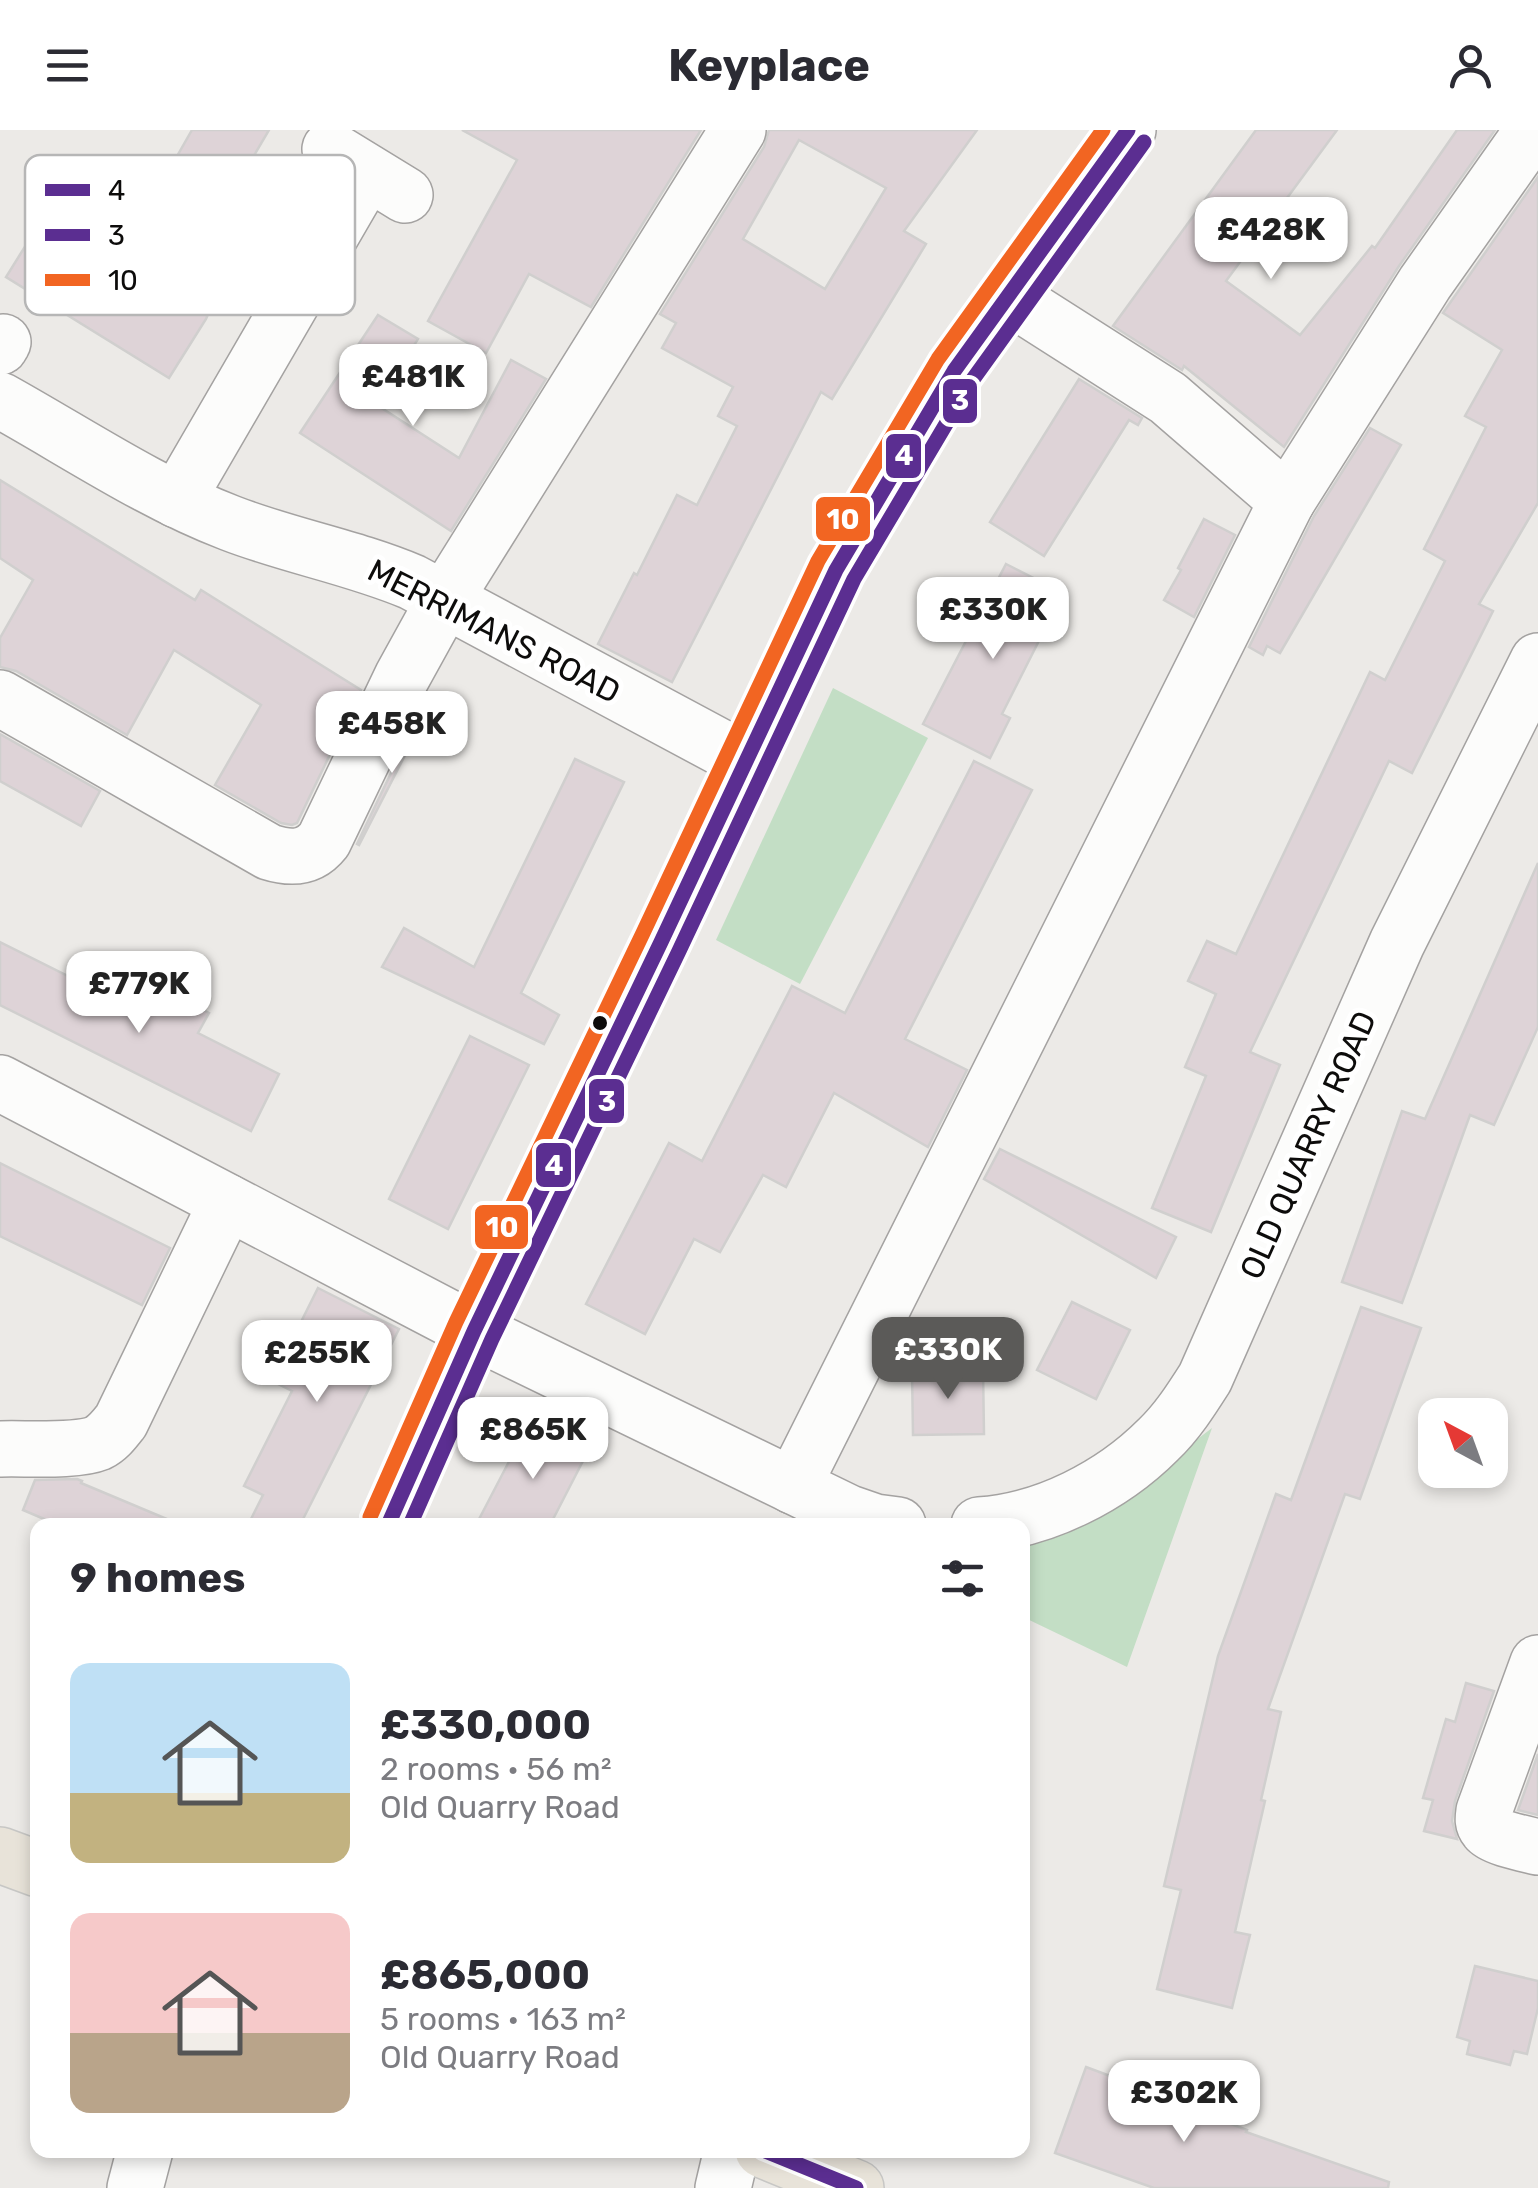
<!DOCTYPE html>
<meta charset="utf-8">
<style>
:root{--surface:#fff;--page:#f2f2f3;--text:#2b2b33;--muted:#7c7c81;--accent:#5b5a58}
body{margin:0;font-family:Rubik,sans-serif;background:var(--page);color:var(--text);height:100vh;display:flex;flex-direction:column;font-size:38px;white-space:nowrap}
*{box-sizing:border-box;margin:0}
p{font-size:32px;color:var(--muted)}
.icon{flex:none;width:55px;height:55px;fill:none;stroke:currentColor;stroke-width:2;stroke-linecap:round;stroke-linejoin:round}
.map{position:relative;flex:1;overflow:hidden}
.sheet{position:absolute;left:30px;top:1388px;width:1000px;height:640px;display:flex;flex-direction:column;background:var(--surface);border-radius:20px;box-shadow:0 5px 15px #0003}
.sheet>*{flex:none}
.needle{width:65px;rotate:319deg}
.controls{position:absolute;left:1418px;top:1268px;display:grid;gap:20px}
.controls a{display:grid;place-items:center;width:90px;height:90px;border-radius:20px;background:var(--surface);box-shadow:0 5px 15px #0003;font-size:50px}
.price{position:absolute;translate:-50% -85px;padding:0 22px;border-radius:20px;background:#fff;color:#222;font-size:32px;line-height:65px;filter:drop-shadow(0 2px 5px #0008)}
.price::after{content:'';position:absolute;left:50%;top:60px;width:30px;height:22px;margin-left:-15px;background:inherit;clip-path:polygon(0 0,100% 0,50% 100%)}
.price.current{background:var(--accent);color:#fff}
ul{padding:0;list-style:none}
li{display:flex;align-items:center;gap:30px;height:250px;padding:0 40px}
li span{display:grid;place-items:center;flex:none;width:280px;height:200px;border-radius:20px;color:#555}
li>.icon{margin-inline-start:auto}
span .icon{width:120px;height:120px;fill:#fffc;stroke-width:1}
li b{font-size:42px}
h2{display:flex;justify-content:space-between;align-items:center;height:120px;padding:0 40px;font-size:42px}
header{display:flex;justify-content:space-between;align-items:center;height:130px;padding:0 40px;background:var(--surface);font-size:45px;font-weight:700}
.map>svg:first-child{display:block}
.green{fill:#c3dec5}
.building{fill:#ded3d7;stroke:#d0cfce;stroke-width:2.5;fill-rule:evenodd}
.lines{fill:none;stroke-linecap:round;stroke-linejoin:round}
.minor-casing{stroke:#a4a2a1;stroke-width:58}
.major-casing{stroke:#c7c7c5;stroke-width:58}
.minor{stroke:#fcfcfb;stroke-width:55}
.major{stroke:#e8e3d9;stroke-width:55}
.bus-1-casing{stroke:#fff;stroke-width:22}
.bus-2-casing{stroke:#fff;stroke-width:22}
.bus-3-casing{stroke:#fff;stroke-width:22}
.bus-1{stroke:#5b2e91;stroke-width:15}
.bus-2{stroke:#5b2e91;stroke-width:15}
.bus-3{stroke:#f26522;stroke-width:15}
.bus-dot{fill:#0d0c0b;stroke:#fff;stroke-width:4}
.labels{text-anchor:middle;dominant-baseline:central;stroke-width:10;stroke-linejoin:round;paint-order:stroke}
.street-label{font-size:32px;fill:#0d0c0b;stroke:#fff}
.key{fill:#fff;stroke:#b6b6b6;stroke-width:2.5}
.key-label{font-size:28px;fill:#0d0c0b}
.line-badge{stroke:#fff;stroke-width:4}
.badge-label{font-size:28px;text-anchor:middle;font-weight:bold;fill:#fff}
</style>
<header><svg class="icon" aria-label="menu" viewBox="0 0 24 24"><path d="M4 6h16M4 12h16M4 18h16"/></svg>Keyplace<svg class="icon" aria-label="person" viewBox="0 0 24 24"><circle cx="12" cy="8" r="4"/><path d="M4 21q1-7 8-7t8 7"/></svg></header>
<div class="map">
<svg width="1538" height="2058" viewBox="0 0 1538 2058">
<rect width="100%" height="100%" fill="#eceae7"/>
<g class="green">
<path d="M833 558 928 608 800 854 716 810Z"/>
<path d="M1212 1298 1127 1537 1023 1487 1022 1409 1140 1353Z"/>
</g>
<g class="building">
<path d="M192 0H269L225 75 168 42Z"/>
<path d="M462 0H701L591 177 529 144 486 223 428 191 517 30Z"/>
<path d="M769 0H977L904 101 926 114 832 269 821 262 672 552 598 514 634 443 637 445 677 365 697 375 737 296 718 286 733 257 662 218 676 193 660 184 764 17ZM799 10 886 58 825 159 743 109Z"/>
<path d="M1256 0H1337L1226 151 1300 205 1372 116 1375 118 1457 0H1495L1399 136 1284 317 1184 236 1182 240 1113 196Z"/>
<path d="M1538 47V373L1479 474 1493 481 1412 643 1389 631 1250 922 1280 935 1211 1102 1152 1078 1206 946 1185 937 1216 864 1188 851 1207 811 1236 824 1370 542 1385 550 1445 431 1424 419 1486 297 1465 286 1502 220 1443 183Z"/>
<path d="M41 91 168 168 197 104 236 121 206 189 169 248 6 147Z"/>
<path d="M378 185 418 209 377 275 459 328 511 230 546 249 451 401 300 303Z"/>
<path d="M1079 249 1142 288 1138 295 1129 290 1044 426 990 392Z"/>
<path d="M1370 298 1401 315 1280 523 1267 516 1263 525 1249 517 1314 386Z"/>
<path d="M0 350 195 470 201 460 361 560 297 693 292 695 281 693 215 655 261 575 174 520 127 605 16 541 0 537V508L33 450 0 428Z"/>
<path d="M1204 389 1235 405 1194 487 1164 470 1181 440 1178 438Z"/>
<path d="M1006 434 1063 463 1002 584 1010 588 990 628 923 594Z"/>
<path d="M415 593 420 596 359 715 357 714Z"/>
<path d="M0 604 100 661 81 696 0 651Z"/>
<path d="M575 629 624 652 521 863 559 885 544 914 382 837 404 798 474 837Z"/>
<path d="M974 631 1032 660 905 909 967 940 928 1017 834 963 786 1057 763 1045 720 1122 694 1109 645 1204 586 1174 669 1013 702 1031 792 856 845 883Z"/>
<path d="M1538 733V897L1494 995 1470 985 1402 1173 1342 1152 1402 981 1425 989Z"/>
<path d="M0 812 114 869 124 850 164 869 168 862 209 883 198 903 279 944 251 1001 0 875Z"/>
<path d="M470 906 529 935 448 1099 389 1069Z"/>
<path d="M1000 1019 1176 1107 1156 1148 984 1049Z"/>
<path d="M0 1033 170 1118 142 1175 0 1106Z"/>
<path d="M318 1158 399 1199 300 1395H248L263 1365 244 1356 292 1261 278 1254 291 1230 284 1226Z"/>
<path d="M1072 1172 1130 1200 1096 1269 1037 1240Z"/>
<path d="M1361 1177 1421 1198 1360 1369 1345 1364 1268 1579 1281 1582 1261 1670 1265 1671 1235 1802 1250 1805 1232 1878 1157 1859 1181 1760 1164 1756 1218 1526 1276 1364 1291 1370Z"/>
<path d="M983 1239 984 1304 913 1305 912 1241Z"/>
<path d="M528 1295 586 1325 550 1395H476Z"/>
<path d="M77 1349 82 1351 81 1353 181 1395H58L23 1380 35 1350Z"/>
<path d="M1466 1553 1494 1561 1455 1671 1452 1691 1457 1709 1424 1701 1433 1670 1423 1668 1446 1589 1455 1592Z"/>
<path d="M1538 1624V1685L1518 1680Z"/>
<path d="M1475 1836 1538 1851V1878L1527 1924 1514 1921 1510 1935 1467 1924 1470 1911 1457 1907Z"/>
<path d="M1086 1937 1185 1974 1184 1976 1247 2000 1246 2002 1389 2052 1388 2058H1154L1055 2023Z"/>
</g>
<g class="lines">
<g class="minor-casing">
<g id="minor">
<path d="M330 19 405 65"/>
<path d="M1008 166 1168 268 1287 371"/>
<path d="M0 217 3 212"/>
<path d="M0 270C74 311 151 363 230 393 289 416 353 427 412 452L746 631"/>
<path d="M177 370 367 43"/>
<path d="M0 568 269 722C291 729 309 729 324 710L402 547 445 469 738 0"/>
<path d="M0 953 474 1201 849 1383 875 1392 898 1395"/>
<path d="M0 1319C25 1318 76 1322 98 1313 108 1308 114 1300 121 1291L227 1072"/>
<path d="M793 1356 1287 371 1425 153 1521 17"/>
<path d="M388 1395 474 1201 661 812 836 440 954 241 1128 0"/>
<path d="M979 1395C1044 1391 1112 1356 1158 1310 1177 1292 1191 1270 1205 1248L1397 813 1538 531"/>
<path d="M1538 1533 1484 1681C1483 1688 1482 1693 1487 1699 1494 1708 1526 1714 1538 1717"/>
<path d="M135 2058 145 2020"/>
<path d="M723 2058 732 2020"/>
</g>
</g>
<g class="major-casing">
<g id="major">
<path d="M0 1725 38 1739"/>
<path d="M763 2020 856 2058"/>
</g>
</g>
<use href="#minor" class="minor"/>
<use href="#major" class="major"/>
<g class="bus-1-casing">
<g id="bus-1">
<path d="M388 1395 474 1201 661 812 836 440 954 241 1128 0"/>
<path d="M763 2020 856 2058"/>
</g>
</g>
<g class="bus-2-casing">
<path id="bus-2" d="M410 1395 492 1209 679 821 854 449 971 252 1144 12"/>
</g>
<g class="bus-3-casing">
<path id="bus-3" d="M370 1387 456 1192 643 803 818 431 938 229 1103 0"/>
</g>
<use href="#bus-1" class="bus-1"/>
<use href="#bus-2" class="bus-2"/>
<use href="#bus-3" class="bus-3"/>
</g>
<circle class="bus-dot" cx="600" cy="893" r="9"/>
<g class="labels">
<g class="street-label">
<text transform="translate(494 501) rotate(27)">MERRIMANS ROAD</text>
<text transform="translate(1308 1015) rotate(-66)">OLD QUARRY ROAD</text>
</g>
</g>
<rect x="25" y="25" width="330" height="160" rx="15" class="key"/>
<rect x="45" y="54" width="45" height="12" fill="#5b2e91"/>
<rect x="45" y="99" width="45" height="12" fill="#5b2e91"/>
<rect x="45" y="144" width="45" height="12" fill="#f26522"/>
<g class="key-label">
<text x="108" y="70">4</text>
<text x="108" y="115">3</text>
<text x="108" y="160">10</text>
</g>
<g class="line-badge">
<rect x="941" y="247" width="38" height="48" rx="10" fill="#5b2e91"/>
<rect x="884" y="302" width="39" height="48" rx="10" fill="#5b2e91"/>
<rect x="814" y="365" width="58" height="48" rx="10" fill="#f26522"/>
<rect x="587" y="947" width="39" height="48" rx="10" fill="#5b2e91"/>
<rect x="534" y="1011" width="39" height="48" rx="10" fill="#5b2e91"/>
<rect x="473" y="1073" width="57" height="48" rx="10" fill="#f26522"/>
</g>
<g class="badge-label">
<text x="960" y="280">3</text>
<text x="904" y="335">4</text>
<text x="843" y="399">10</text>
<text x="607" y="981">3</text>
<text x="554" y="1045">4</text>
<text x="502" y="1107">10</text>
</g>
</svg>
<div class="controls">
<a><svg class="needle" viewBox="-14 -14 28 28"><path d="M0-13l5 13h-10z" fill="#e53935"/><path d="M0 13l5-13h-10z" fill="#7c7c81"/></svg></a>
</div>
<b class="price" style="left:1271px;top:152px">£428K</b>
<b class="price" style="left:413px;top:299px">£481K</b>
<b class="price" style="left:993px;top:532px">£330K</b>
<b class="price" style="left:392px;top:646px">£458K</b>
<b class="price" style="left:139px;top:906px">£779K</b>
<b class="price current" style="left:948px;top:1272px">£330K</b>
<b class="price" style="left:317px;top:1275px">£255K</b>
<b class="price" style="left:533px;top:1352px">£865K</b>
<b class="price" style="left:1184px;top:2015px">£302K</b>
<section class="sheet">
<h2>9 homes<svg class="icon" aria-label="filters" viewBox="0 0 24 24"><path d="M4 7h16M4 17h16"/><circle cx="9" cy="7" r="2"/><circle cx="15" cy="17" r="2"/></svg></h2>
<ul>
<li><span style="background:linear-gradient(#bfe0f5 65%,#c2b280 0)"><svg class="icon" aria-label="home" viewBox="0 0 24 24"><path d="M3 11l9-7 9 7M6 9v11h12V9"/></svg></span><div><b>£330,000</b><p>2 rooms · 56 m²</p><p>Old Quarry Road</p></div></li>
<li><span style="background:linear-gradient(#f6c9c9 60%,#b9a48a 0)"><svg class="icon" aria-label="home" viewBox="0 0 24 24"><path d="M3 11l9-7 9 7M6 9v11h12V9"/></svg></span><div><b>£865,000</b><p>5 rooms · 163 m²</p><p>Old Quarry Road</p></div></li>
</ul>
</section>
</div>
